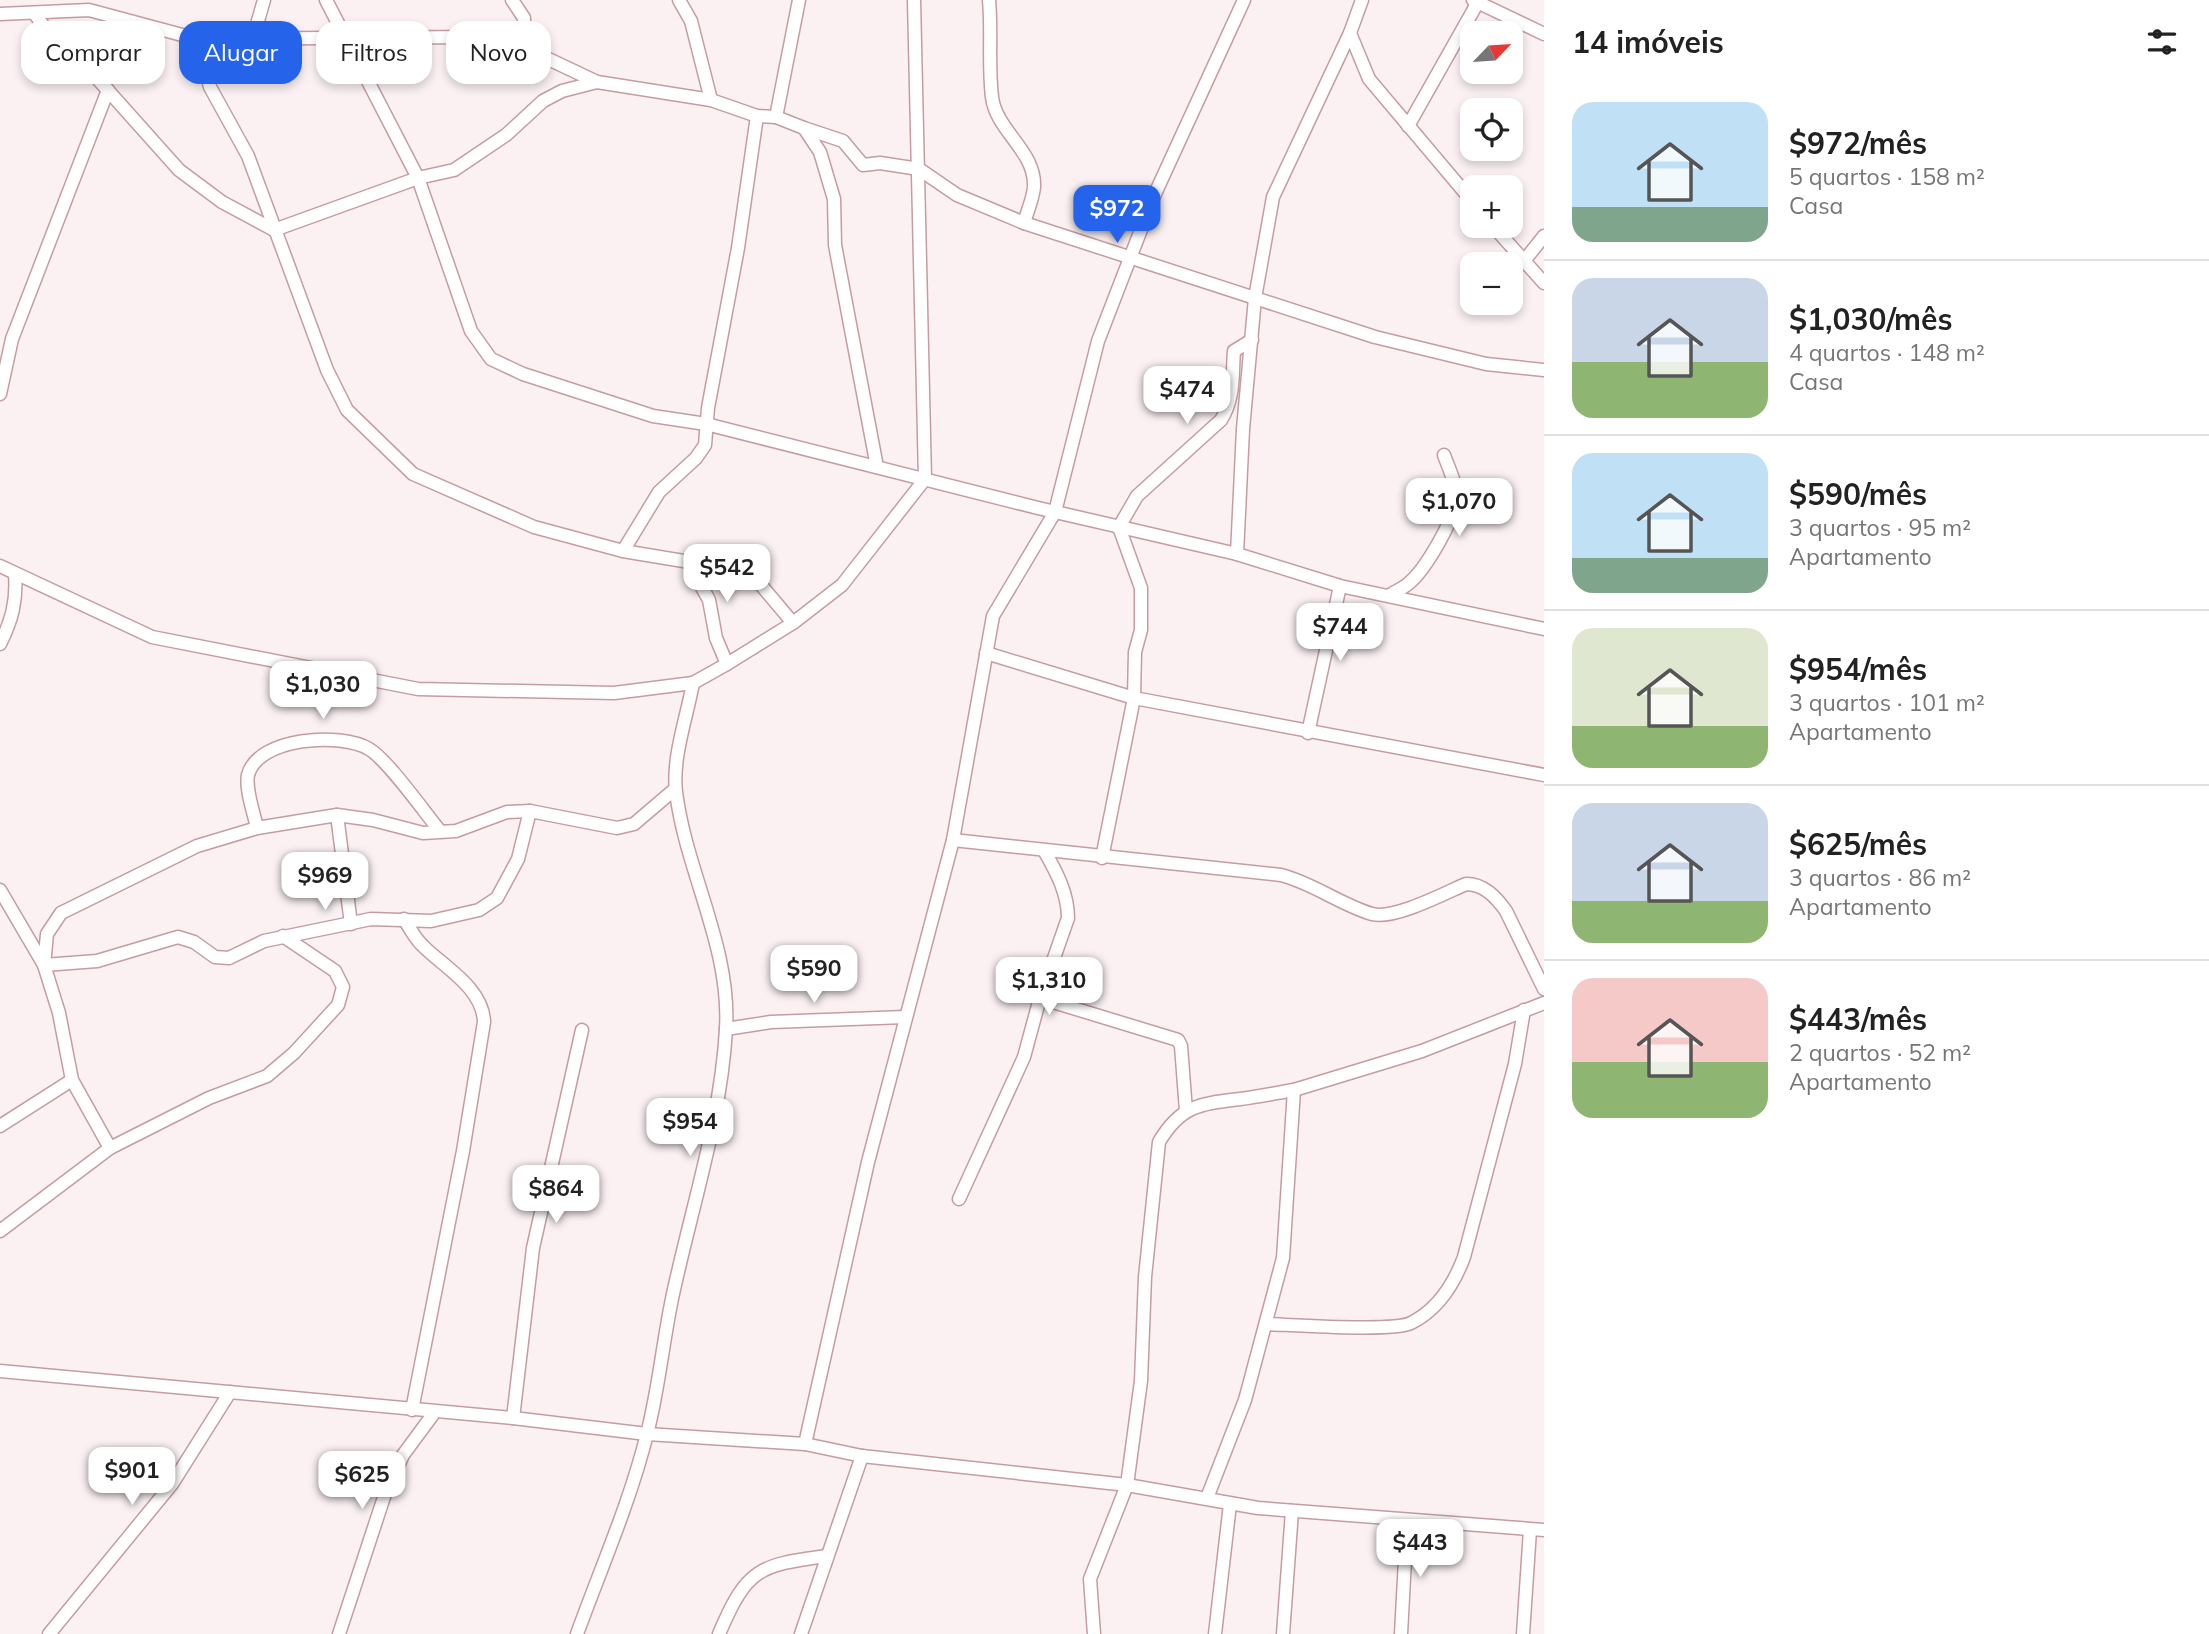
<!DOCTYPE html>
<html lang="pt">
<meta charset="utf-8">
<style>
:root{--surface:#fff;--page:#f6f6f6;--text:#222;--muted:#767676;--line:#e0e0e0;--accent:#2563eb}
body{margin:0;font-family:Mulish,sans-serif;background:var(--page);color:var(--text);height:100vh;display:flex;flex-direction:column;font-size:26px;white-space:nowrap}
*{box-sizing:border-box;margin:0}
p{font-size:23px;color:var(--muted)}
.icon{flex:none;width:38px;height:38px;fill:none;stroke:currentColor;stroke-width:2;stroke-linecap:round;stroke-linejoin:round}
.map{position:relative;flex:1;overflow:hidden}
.details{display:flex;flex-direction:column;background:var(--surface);width:665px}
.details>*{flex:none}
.top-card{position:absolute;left:21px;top:21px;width:665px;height:63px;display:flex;gap:14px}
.needle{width:46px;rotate:65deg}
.buttons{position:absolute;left:1460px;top:21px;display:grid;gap:14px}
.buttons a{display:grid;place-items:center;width:63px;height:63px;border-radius:14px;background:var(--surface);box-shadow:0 4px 10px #0003;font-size:35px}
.price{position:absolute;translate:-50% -60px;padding:0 16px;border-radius:14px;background:#fff;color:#222;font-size:23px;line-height:46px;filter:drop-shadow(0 2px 4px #0008)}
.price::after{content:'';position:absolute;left:50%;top:42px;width:21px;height:16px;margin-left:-10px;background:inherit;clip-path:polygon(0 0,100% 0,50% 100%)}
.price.selected{background:var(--accent);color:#fff}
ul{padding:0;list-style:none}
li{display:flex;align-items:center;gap:21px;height:175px;padding:0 28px}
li+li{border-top:2px solid var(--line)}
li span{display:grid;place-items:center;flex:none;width:196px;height:140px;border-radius:21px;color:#555}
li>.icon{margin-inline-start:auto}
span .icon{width:84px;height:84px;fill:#fffc;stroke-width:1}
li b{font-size:30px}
h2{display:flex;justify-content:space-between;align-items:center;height:84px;padding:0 28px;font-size:30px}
.tag{padding:0 24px;border-radius:21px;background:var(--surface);box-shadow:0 4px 10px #0003;font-size:24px;line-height:63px}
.tag.selected{background:var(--accent);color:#fff}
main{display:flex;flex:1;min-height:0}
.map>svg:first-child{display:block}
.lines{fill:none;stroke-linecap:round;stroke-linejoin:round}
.street-casing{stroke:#c59ca2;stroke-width:15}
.street{stroke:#fff;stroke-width:12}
</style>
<main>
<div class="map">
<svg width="1544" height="1634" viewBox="0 0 1544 1634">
<rect width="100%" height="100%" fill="#fbf1f3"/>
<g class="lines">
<g class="street-casing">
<g id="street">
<path d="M326 0 418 178 471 331 491 359 523 374 653 416 706 424 1038 508 1237 554 1340 586 1544 629"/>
<path d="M512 0 524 18 523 47"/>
<path d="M679 0 691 21 711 100"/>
<path d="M989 0C992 32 988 65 992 97 996 131 1036 151 1034 187 1033 199 1027 212 1024 223"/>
<path d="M1473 0 1544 34"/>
<path d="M34 13 57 44 87 67 179 170 222 202 274 230 418 178 454 170 506 135 543 101 562 91 597 82"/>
<path d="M0 14 89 10 197 39 478 37 523 47 597 82 711 100 757 116 776 117 804 128 820 152 834 199 835 245 877 467"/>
<path d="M1350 33 1369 79 1472 201"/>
<path d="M253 38 264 0"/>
<path d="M197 39 210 87 248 156 327 370 347 410 413 474 534 527 623 551 732 569 761 585 793 623"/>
<path d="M776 117 799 0"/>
<path d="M1408 126 1478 2"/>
<path d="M804 128 843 141 863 165 880 163 919 169 957 195 1024 223 1375 337 1486 364 1544 370"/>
<path d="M1493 226 1544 283"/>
<path d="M1524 261 1544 236"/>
<path d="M0 394 12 339 108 90"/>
<path d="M623 551 659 492 696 458 705 445 708 408 738 248 757 116"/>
<path d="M1237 554 1243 429 1255 298 1273 197 1350 33 1362 0"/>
<path d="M688 562 709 600 716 638 727 664"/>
<path d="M0 566 152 637 418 689 614 693 693 683 727 664 793 623 842 585 925 479 914 0"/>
<path d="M1390 595C1396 591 1404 588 1409 583 1425 570 1456 518 1456 497 1456 482 1449 469 1444 455"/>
<path d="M0 644C12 620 17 601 15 574"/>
<path d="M986 653 1134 698 1544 775"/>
<path d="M1308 733 1340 586"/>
<path d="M337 815 351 924"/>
<path d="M257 828C254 813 245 789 248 775 258 737 341 732 369 749 387 759 425 813 440 831"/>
<path d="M953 840 1281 875C1313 883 1341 905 1372 914 1394 920 1445 893 1466 884 1484 884 1496 897 1506 911L1544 989"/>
<path d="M1045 852C1057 873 1068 894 1068 918L1040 998 1178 1040 1181 1046 1186 1111"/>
<path d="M1102 858 1134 698 1135 652 1141 630V588L1119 527 1137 496 1221 420C1235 398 1232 375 1234 351L1252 340"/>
<path d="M0 890 44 965 97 961 178 937 194 942 215 957 229 958 264 941 371 919 431 921 479 910 497 898 518 859 530 811"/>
<path d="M404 919C410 928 415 939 423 946 444 967 483 988 484 1022L463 1151 412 1410"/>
<path d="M726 1029 771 1022 905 1017"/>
<path d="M0 1126 72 1080"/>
<path d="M110 1148 72 1080 59 1013 44 965 47 934 61 913 197 846 257 828 337 815 373 820 423 833 456 831 507 812 530 811 617 828 634 824 675 789"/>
<path d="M959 1199 1024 1057 1040 998"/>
<path d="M0 1231 110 1148 209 1098 267 1076 294 1053 338 1005 343 987 335 971 283 936"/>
<path d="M1267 1324C1294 1325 1393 1332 1411 1323 1437 1310 1454 1284 1464 1257L1515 1064 1524 1010"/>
<path d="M0 1371 513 1418 647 1434 805 1444 862 1456 1127 1485 1258 1508 1544 1530"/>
<path d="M513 1418 533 1248 582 1030"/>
<path d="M805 1444 868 1162 953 840 993 616 1055 512 1098 341 1154 196 1244 0"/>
<path d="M1207 1498 1245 1400 1283 1258 1294 1090 1422 1051 1544 1003"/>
<path d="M49 1634 172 1484 230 1392"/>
<path d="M339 1634 385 1494 403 1455 434 1413"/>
<path d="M577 1634C601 1568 630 1502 647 1434 659 1388 663 1340 673 1294 692 1206 721 1119 726 1029 731 947 686 872 676 792 672 757 687 717 693 683"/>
<path d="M719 1634C747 1568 759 1565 827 1556"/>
<path d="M801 1634 862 1456"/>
<path d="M1094 1634 1090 1579 1127 1485 1141 1381 1145 1277 1159 1142C1181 1105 1200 1104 1240 1099 1258 1097 1276 1093 1294 1090"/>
<path d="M1215 1634 1230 1504"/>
<path d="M1283 1634 1292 1511"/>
<path d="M1401 1634 1407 1522"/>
<path d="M1523 1634 1530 1530"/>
</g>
</g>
<use href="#street" class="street"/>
</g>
</svg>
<div class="buttons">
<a><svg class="needle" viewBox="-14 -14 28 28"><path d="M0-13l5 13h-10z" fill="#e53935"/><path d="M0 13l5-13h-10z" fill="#767676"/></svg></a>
<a><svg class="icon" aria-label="locate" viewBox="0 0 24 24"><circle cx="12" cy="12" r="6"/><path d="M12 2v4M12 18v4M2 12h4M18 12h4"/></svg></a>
<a>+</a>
<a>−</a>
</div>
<b class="price selected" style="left:1117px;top:245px">$972</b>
<b class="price" style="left:1187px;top:426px">$474</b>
<b class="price" style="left:1459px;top:538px">$1,070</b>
<b class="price" style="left:727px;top:604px">$542</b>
<b class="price" style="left:1340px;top:663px">$744</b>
<b class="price" style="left:323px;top:721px">$1,030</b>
<b class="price" style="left:325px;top:912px">$969</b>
<b class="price" style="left:814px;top:1005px">$590</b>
<b class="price" style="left:1049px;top:1017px">$1,310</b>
<b class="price" style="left:690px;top:1158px">$954</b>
<b class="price" style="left:556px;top:1225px">$864</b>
<b class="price" style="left:132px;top:1507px">$901</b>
<b class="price" style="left:362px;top:1511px">$625</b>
<b class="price" style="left:1420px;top:1579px">$443</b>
<div class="top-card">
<a class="tag">Comprar</a>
<a class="tag selected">Alugar</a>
<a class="tag">Filtros</a>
<a class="tag">Novo</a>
</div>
</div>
<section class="details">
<h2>14 imóveis<svg class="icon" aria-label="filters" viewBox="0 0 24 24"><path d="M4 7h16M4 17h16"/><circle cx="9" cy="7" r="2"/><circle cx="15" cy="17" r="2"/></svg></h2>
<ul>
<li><span style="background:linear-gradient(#bfe0f5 75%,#7fa58c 0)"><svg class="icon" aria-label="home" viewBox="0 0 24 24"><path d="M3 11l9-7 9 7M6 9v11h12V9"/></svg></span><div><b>$972/mês</b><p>5 quartos · 158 m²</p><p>Casa</p></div></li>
<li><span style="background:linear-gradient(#c9d6e8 60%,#8fb573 0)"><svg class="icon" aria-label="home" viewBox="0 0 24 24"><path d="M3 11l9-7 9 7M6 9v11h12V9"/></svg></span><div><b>$1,030/mês</b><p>4 quartos · 148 m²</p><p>Casa</p></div></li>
<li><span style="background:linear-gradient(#bfe0f5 75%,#7fa58c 0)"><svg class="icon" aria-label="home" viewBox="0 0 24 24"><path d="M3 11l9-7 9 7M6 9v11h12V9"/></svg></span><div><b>$590/mês</b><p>3 quartos · 95 m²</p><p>Apartamento</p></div></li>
<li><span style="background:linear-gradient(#dfe7d0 70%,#8fb573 0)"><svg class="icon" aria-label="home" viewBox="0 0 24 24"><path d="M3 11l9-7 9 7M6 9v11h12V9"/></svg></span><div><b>$954/mês</b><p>3 quartos · 101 m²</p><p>Apartamento</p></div></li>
<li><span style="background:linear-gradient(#c9d6e8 70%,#8fb573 0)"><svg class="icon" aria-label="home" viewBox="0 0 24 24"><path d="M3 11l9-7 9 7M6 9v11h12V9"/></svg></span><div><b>$625/mês</b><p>3 quartos · 86 m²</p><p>Apartamento</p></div></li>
<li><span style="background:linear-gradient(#f6c9c9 60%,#8fb573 0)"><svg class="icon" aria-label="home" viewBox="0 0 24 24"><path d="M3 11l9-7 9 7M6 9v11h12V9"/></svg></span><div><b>$443/mês</b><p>2 quartos · 52 m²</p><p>Apartamento</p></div></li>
</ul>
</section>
</main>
